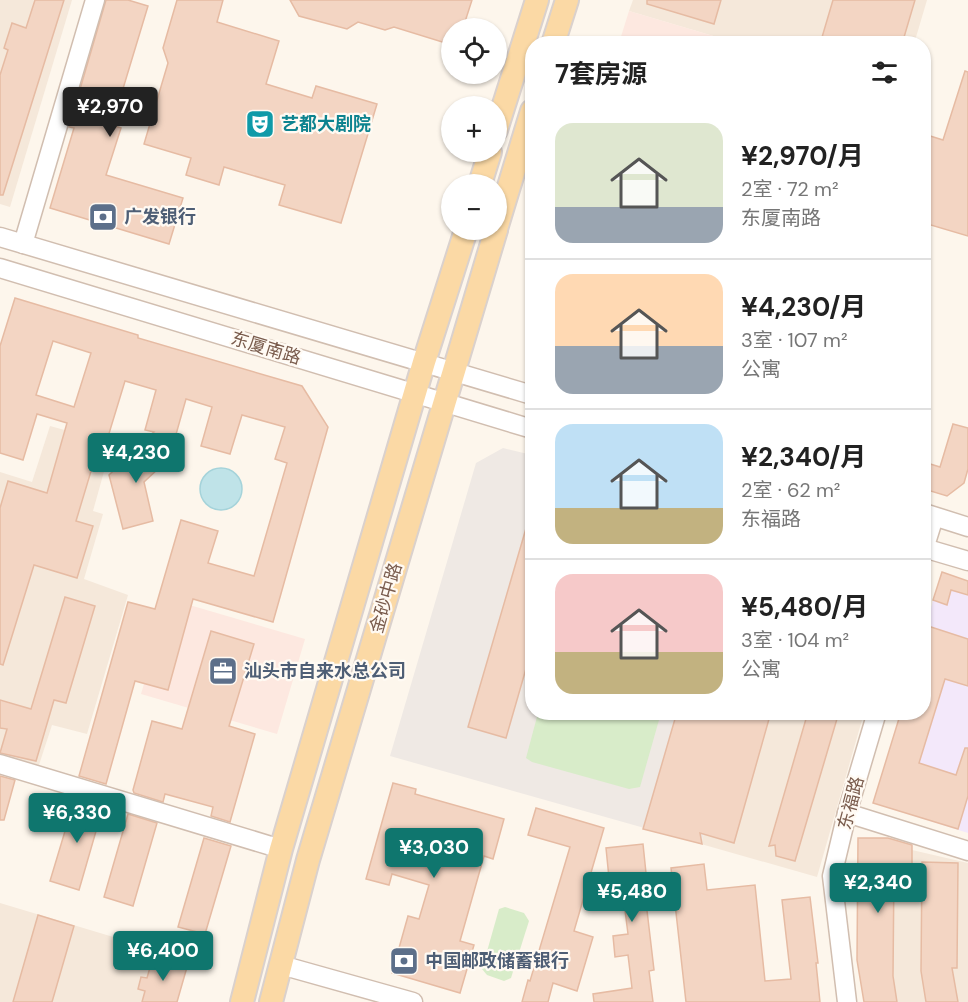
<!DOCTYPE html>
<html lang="zh">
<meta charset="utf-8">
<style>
:root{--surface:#fff;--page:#f6f6f6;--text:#222;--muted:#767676;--line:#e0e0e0;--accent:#0f766e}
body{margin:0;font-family:"DM Sans","Noto Sans SC",sans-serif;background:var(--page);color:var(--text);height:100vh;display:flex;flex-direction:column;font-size:22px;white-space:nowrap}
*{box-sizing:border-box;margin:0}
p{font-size:20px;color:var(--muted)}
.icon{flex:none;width:33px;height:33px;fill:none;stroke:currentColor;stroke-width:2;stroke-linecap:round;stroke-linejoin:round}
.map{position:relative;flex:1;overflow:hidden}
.panel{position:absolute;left:525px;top:36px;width:406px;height:684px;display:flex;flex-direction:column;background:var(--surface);border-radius:24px;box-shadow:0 2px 4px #0004}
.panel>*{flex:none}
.fabs{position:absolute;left:441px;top:18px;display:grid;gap:12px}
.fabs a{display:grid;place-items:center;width:66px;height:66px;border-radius:50%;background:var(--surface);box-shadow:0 2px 4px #0004;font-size:30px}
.price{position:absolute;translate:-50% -51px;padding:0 14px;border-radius:6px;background:var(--accent);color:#fff;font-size:20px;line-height:39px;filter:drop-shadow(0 2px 3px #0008)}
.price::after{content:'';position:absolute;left:50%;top:36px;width:18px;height:14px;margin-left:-9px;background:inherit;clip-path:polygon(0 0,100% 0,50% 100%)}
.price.on{background:#222;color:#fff}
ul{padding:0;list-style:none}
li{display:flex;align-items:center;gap:18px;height:150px;padding:0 30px}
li+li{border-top:2px solid var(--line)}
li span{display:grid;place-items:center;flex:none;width:168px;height:120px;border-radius:18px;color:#555}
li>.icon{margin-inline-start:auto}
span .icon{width:72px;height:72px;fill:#fffc;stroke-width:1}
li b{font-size:26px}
h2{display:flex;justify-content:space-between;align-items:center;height:72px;padding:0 30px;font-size:26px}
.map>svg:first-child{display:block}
.residential{fill:#f5e8da}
.commercial{fill:#fde8e0}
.industrial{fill:#efe9e4}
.education{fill:#f3e8fa}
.green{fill:#d8ecc9}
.water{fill:#bfe3e8;stroke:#a5d3da;stroke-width:1.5}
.building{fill:#f3d5c3;stroke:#e6bba3;stroke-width:1.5;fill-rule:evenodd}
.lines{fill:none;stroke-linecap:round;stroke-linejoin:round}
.minor-casing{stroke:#d1beb0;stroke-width:21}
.major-casing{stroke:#dad1cd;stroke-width:26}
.minor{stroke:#fff;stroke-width:18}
.major{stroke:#fbd9a5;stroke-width:22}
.labels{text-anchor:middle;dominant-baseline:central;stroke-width:4.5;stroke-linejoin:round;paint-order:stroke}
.culture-label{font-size:18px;font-weight:bold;fill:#0d838f;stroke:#fffaf3;text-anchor:start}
.service-label{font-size:18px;font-weight:bold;fill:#4e5e75;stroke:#fffaf3;text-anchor:start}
.street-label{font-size:18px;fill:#7a5c4d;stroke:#fffaf3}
</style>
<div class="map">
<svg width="968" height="1002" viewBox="0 0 968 1002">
<rect width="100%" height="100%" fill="#fdf6ec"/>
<g class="residential">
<path d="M0 0H72L10 207 0 204Z"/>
<path d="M633 0H927L914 44 737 43 629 11Z"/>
<path d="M50 426 112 443 93 511 103 514 84 579 128 595 87 734 52 725 39 765 0 754V472L32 482Z"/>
<path d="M738 713H864L817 877 701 844Z"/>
<path d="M858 838H912V850L968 863V1002H864L857 962Z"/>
<path d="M0 903 190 960 177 1002H0Z"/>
</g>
<g class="commercial">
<path d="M629 11 737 43H619Z"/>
<path d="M169 599 305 639 277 734 141 694Z"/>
</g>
<path class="industrial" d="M503 448 532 455V712L738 713 701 844 390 756 476 463Z"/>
<path class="education" d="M951 590 968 595V833L873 803 901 713 924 712V638L933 600 947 604Z"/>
<g class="green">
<path d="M538 713H661L640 787 629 789 532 762 526 758Z"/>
<path d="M505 907 524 913 529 921 511 978 504 981 487 975 482 969 499 909Z"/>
</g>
<circle class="water" cx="221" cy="489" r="21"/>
<g class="building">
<path d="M35 0H64L3 195H0V75L8 50 4 48 12 23 26 28Z"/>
<path d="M106 0H128L148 6 112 125 121 128 106 175 183 198 169 244 50 208 74 128 69 127Z"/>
<path d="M177 0H223L217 22 279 41 266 84 312 98 316 86 377 104 341 223 279 205 285 185 224 167 219 185 186 175 191 158 144 144 168 63 163 48Z"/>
<path d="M290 0H472L463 28H452V45L394 27 385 30 358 22 347 29 299 16Z"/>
<path d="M647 0H721L714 24 647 4Z"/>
<path d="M833 0H915L902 44H820Z"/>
<path d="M965 71 968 72V236L924 223V134L943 140Z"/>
<path d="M15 298 138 335V338L302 386 328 427 273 622 193 599 168 690 135 681 106 784 79 776 128 602 155 609 181 520 218 531 208 563 254 576 287 463 275 459 285 427 242 415 230 454 201 446 212 407 186 399 171 452 173 455 144 482 153 521 123 529 109 475 154 432 145 430 156 390 125 381 104 450 101 438 76 521 93 526 77 578 34 565 3 665 0 664V508L8 481 47 493 67 423 37 414 23 460 0 453V346ZM53 341 91 353 74 407 36 395Z"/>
<path d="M953 424 968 428V469L964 483 947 496 924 489V462L940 467Z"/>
<path d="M529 518H532V648L506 738 468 727Z"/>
<path d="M942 572 968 581V595L951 590 947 605 933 600Z"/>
<path d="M65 597 95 606 66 703 54 700 36 761 0 753 7 729 0 728V700L31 709Z"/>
<path d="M928 626 968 639V686L945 679 919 763 956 775 965 748H968V796L958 829 873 803 901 712H924V638Z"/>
<path d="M211 631 254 644 229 726 255 734 230 822 211 816 213 807 165 794 163 802 134 793 133 790 152 721 182 729Z"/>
<path d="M677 712H771L734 843 700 833 702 844 643 829Z"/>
<path d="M808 712H839L795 861 776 856 775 845 769 846Z"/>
<path d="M0 776 15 780 4 820H0Z"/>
<path d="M393 783 416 789 415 794 504 819 493 859 484 856 460 941 474 945 460 993 392 973 408 916 419 919 429 885 392 874 389 885 366 879Z"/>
<path d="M75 798 103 807 79 890 50 881Z"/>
<path d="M536 808 604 828 574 931 593 937 577 991 553 983 548 1002H522L528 980 530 981 570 847 528 835Z"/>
<path d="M128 814 157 823 133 906 104 897Z"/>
<path d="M204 838 231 846 205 934 178 927Z"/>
<path d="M858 838H888L912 845V868H894L893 976 897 1002H864L857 960Z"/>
<path d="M643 844 649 902H646L654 970 649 971 653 1002H594L593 994 632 988 628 955 615 957 613 936 628 934 622 887 610 888 606 848Z"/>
<path d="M922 862 958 863 957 968H952L958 1002H926L921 971Z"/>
<path d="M704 864 707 890 755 885 765 981 791 979 782 900 810 897 818 963H816L820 1002H686L671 868Z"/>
<path d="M38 915 74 926 52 1002H13Z"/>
<path d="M153 957 187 967 177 1002H142L145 991 138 989 141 977 147 978Z"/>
</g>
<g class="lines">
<g class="minor-casing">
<g id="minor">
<path d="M0 237 532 395"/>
<path d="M23 244 95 0"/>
<path d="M0 268 532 429"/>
<path d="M924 513 968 527"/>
<path d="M924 548 968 561"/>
<path d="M924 549 934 517"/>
<path d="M0 764 281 849"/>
<path d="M847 813 968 851"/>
<path d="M281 965 413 1002"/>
<path d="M847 1002 832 876 847 813 877 712"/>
</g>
</g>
<g class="major-casing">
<g id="major">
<path d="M553 44 567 0"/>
<path d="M496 130 537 0"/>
<path d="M480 184 490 152"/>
<path d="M496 229 532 111"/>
<path d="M242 1002 281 849 424 362 466 230"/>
<path d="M271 1002 308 860 496 230"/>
</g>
</g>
<use href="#minor" class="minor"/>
<use href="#major" class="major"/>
</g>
<defs>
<g id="theatre-square" transform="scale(1.5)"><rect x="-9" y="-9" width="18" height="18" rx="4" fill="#0f9aa8" stroke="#fffaf3"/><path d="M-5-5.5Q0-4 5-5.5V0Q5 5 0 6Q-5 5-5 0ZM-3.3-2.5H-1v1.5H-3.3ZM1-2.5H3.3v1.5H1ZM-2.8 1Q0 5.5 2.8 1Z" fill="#fff"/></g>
<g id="bank-square" transform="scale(1.5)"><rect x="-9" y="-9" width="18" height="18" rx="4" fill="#5c6f8a" stroke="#fffaf3"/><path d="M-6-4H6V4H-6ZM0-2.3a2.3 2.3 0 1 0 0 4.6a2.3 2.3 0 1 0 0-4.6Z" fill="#fff"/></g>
<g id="office-square" transform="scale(1.5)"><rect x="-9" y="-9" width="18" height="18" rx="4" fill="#5c6f8a" stroke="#fffaf3"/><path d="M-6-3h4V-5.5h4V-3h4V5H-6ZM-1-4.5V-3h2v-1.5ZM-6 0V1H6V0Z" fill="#fff"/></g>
</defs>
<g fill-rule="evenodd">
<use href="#theatre-square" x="260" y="124"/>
<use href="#bank-square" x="103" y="217"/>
<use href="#office-square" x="223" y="671"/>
<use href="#bank-square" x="404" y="961"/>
</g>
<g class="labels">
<g class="culture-label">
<text x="281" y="124">艺都大剧院</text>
</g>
<g class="service-label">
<text x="124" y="217">广发银行</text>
<text x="244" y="671">汕头市自来水总公司</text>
<text x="425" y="961">中国邮政储蓄银行</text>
</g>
<g class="street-label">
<text transform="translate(266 348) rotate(17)">东厦南路</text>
<text transform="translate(386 598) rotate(-74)">金砂中路</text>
<text transform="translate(851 803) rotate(-75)">东福路</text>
</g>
</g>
</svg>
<div class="fabs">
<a><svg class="icon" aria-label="locate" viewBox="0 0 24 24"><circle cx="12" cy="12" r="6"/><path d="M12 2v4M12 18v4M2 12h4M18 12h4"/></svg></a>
<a>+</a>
<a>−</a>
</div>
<b class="price on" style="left:110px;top:138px">¥2,970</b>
<b class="price" style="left:136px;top:484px">¥4,230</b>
<b class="price" style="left:77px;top:844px">¥6,330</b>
<b class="price" style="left:434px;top:879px">¥3,030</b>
<b class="price" style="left:878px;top:914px">¥2,340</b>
<b class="price" style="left:632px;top:923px">¥5,480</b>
<b class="price" style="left:163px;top:982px">¥6,400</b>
<section class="panel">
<h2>7套房源<svg class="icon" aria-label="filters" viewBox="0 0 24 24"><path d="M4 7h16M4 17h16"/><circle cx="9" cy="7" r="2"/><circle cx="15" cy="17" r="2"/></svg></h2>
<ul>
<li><span style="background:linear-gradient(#dfe7d0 70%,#9aa5b1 0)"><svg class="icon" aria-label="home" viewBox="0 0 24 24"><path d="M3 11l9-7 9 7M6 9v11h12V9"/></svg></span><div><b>¥2,970/月</b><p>2室 · 72 m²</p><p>东厦南路</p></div></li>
<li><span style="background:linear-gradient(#ffd9b3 60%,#9aa5b1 0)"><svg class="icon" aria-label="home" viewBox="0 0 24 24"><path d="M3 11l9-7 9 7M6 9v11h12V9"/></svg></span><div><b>¥4,230/月</b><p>3室 · 107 m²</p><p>公寓</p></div></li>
<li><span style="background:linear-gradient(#bfe0f5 70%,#c2b280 0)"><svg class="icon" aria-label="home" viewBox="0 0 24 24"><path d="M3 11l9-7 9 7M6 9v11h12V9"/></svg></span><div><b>¥2,340/月</b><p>2室 · 62 m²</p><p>东福路</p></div></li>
<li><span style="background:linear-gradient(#f6c9c9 65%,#c2b280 0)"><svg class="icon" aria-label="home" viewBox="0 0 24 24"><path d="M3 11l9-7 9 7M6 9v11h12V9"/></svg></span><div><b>¥5,480/月</b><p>3室 · 104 m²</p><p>公寓</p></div></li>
</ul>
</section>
</div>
